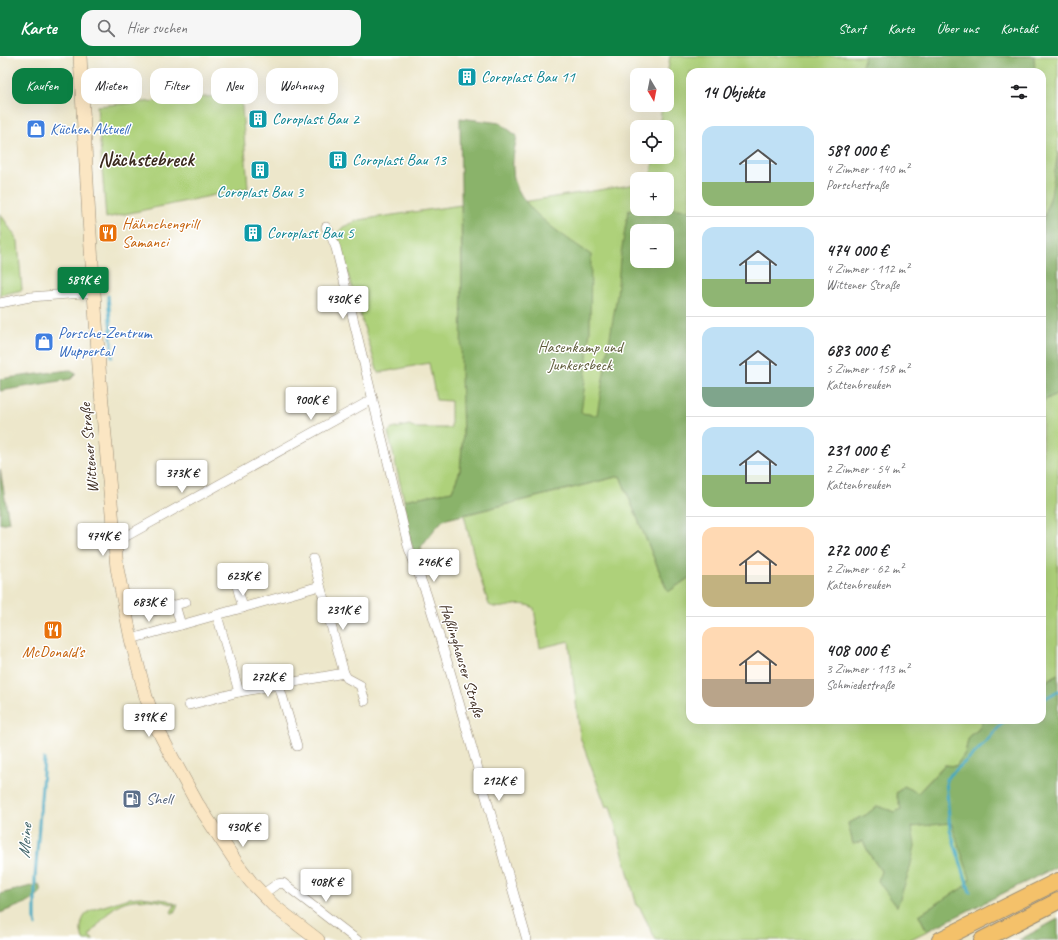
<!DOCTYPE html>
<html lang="de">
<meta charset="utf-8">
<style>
:root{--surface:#fff;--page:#f6f6f6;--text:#202124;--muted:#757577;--line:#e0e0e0;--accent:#0b8043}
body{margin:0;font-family:Caveat,sans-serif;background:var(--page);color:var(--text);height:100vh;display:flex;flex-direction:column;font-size:15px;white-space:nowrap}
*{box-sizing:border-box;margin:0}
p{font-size:13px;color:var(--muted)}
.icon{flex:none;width:22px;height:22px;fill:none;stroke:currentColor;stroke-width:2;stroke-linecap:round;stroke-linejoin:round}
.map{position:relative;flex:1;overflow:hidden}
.sheet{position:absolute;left:686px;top:12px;width:360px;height:656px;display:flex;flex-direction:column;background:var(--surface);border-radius:12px;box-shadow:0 4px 16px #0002}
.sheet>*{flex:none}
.banner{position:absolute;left:12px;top:12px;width:380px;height:36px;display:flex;gap:8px}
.needle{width:26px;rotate:170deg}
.controls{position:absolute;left:630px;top:12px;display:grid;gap:8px}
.controls a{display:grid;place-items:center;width:44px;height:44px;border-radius:8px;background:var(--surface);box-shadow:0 4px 16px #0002;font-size:20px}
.price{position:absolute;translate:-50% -34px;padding:0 9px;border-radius:4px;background:#fff;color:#222;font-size:13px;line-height:26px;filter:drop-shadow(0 1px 2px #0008)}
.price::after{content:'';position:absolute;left:50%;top:24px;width:12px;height:9px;margin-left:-6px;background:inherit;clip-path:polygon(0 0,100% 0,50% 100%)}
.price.selected{background:var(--accent);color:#fff}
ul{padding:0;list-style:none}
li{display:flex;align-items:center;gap:12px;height:100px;padding:0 16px}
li+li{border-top:1px solid var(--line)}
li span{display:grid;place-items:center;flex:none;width:112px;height:80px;border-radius:12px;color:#555}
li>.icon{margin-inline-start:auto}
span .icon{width:48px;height:48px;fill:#fffc;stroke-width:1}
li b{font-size:17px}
h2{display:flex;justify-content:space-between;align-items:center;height:48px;padding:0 16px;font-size:17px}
.tag{padding:0 14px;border-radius:12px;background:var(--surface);box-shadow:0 4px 16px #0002;font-size:14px;line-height:36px}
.tag.selected{background:var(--accent);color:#fff}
header{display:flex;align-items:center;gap:24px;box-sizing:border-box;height:56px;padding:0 20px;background:var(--accent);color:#fff}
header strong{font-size:19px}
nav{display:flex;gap:22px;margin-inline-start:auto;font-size:14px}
.search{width:280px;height:36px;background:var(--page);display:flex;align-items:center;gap:10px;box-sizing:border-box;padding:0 14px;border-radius:12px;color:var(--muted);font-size:15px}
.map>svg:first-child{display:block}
.green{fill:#aed17a;stroke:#747e4c;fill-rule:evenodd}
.forest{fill:#8ab36a;stroke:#626e44;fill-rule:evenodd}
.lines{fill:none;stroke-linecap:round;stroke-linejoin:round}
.stream{stroke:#43a9c3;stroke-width:3}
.street-casing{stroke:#948874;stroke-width:10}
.secondary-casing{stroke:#948874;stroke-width:14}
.highway-casing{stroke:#948874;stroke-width:18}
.street{stroke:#fff;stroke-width:9}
.secondary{stroke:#fbe6c3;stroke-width:13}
.highway{stroke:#f4c16a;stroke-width:16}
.labels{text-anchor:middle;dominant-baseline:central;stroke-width:3;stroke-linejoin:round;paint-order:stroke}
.culture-label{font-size:16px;fill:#0d838f;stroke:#fff;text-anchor:start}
.shop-label{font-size:16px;fill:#366cbe;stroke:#fff;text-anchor:start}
.food-label{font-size:16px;fill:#c56008;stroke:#fff;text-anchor:start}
.park-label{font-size:16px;fill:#5e5c3a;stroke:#fff}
.street-label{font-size:16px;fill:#3b2a1e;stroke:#fff}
.service-label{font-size:16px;fill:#4e5e75;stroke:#fff;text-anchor:start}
.water-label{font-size:17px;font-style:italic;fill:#3f6368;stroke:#fff}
.district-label{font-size:20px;font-weight:bold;fill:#3b2a1e;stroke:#fff}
</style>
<header>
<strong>Karte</strong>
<div class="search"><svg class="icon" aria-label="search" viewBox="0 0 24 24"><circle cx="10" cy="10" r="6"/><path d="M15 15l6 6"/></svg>Hier suchen</div>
<nav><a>Start</a><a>Karte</a><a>Über uns</a><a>Kontakt</a></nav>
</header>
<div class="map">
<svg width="1058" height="884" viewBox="0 0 1058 884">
<rect width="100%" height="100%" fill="#fff"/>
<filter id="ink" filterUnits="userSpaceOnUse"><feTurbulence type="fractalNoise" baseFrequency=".025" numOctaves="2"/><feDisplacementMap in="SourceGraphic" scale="8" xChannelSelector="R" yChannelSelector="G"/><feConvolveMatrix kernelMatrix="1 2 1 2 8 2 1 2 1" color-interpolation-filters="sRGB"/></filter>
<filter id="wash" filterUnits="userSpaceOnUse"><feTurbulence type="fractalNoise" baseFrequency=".012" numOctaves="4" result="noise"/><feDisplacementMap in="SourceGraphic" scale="16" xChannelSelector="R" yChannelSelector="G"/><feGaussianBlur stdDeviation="0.9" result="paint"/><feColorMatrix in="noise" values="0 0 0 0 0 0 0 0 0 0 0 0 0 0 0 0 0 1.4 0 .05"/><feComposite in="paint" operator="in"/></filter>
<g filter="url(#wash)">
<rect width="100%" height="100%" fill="#ede7cb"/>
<g class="green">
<path d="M670 0H1058V336L1042 339V16H690V401L474 440 465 155 637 128V153H667V123H650L654 101H667V71H659L662 49H667V21ZM637 175H667V205H637Z"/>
<path d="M241 38 248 132 106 162 97 50Z"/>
<path d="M461 149 463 379 460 415 452 435 404 444 388 376 392 373 409 369 416 372H451V345L436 344 429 307 378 317 336 179 343 171 359 164Z"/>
<path d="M0 157 18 185 22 234 0 239Z"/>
<path d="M1056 337H1058V618L1042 628V346Z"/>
<path d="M620 420 668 536 690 521V664H983L978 674 969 680 965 697 956 710 944 709 918 737 904 730 896 737 901 753 895 756 877 750 866 759 848 767 853 787 863 785 870 799 881 815 897 851 878 774 1042 664 1058 788 969 824 967 829 919 859 927 875 909 884H656L640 852 637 850 610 750 606 751 580 681 569 585 540 592 534 552C517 542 503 557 489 549L477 512 464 459Z"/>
<path d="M421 491 428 515 425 517 420 515 415 499Z"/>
<path d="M141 841 167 844 178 849 173 858 171 856 175 849C167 846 159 845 150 844 115 841 110 855 89 880L94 884H83C83 880 80 876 81 872 82 856 92 853 104 850 118 846 126 841 141 841Z"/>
</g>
<g class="forest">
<path d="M865 0H1034L1035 16H860Z"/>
<path d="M460 62 500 67 517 80C515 91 512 102 513 113 513 151 564 179 591 199L590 274 584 334 581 357 597 359 617 239 620 204 628 155 637 153H667V152L690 154V521L668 536 620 420 443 464C432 475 424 487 415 499L410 484 404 444 452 435 460 415 463 379 461 320 462 195ZM637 175H667V205H637Z"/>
<path d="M1058 96V337L1042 346V168L1051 139Z"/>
<path d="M69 314 76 318 71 323 0 335V323Z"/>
<path d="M0 413 9 466 0 468Z"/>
<path d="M1058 618V810L927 875 919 859 967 829 970 822 951 767 912 771 915 790 909 816 897 851 878 825 881 815 870 799 863 785 853 788 848 767 866 759 877 750 895 756 901 753 896 738 904 730 918 737 945 709 956 710 965 697 969 680 978 674 983 664H1042V628Z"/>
<path d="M39 828 41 836 31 845 0 857V838Z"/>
<path d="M1058 863V884H1019L1021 883Z"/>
</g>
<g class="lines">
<g class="stream">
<path d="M108 240 111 275 112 301"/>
<path d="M1042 644 1058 635"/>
<path d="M970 836 950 774 946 723 978 694 1005 664"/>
<path d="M36 869 35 865V822L44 703"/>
</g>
</g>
</g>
<g filter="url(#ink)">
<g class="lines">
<g class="street-casing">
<g id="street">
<path d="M326 171 330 177 336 192 409 493 426 537 450 615 527 884"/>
<path d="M0 247 30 241 95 236"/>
<path d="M114 487 373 343"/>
<path d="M313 503 344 617 347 622 360 629 365 645"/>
<path d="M234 519 243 552"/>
<path d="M175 549 181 569"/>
<path d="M154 555 186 546"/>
<path d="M217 559 239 636"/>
<path d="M131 583 320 530"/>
<path d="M279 629 297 690"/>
<path d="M189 649 239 636 344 617"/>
<path d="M263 838 277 828 283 827 357 884"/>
</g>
</g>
<g class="secondary-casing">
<path id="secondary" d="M80 0 89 163 100 325 117 512 131 583 146 641 158 674 173 703 197 747 238 809 251 826 274 850 318 884"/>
</g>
<g class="highway-casing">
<g id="highway">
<path d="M940 884 1058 825"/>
<path d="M982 884 1058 845"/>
</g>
</g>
<use href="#street" class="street"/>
<use href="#secondary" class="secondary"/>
<use href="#highway" class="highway"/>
</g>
</g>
<defs>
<g id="building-square" transform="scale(1)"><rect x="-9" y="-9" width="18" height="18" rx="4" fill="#0f9aa8" stroke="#fff"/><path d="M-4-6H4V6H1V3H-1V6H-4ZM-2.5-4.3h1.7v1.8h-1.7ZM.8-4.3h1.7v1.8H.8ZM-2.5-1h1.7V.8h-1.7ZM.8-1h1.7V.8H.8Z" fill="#fff"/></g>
<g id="shop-square" transform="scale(1)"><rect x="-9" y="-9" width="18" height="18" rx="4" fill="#3f7fe0" stroke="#fff"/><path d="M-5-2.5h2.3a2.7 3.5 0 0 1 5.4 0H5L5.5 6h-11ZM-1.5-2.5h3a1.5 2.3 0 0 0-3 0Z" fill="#fff"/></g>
<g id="restaurant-square" transform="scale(1)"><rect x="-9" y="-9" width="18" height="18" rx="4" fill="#e8710a" stroke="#fff"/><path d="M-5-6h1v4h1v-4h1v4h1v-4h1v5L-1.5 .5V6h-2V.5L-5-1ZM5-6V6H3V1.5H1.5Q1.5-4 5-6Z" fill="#fff"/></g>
<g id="fuel-square" transform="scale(1)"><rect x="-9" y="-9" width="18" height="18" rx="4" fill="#5c6f8a" stroke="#fff"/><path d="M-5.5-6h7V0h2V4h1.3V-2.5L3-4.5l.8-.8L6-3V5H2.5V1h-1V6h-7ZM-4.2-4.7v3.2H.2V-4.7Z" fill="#fff"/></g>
</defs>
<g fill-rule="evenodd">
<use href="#building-square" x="467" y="21"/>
<use href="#building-square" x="258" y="63"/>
<use href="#shop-square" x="36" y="73"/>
<use href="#building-square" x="338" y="104"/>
<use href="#building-square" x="260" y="114"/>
<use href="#restaurant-square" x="108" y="177"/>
<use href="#building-square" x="253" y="177"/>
<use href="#shop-square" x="44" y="286"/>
<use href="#restaurant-square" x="53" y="574"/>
<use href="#fuel-square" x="132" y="743"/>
</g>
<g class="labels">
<g class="culture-label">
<text x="481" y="21">Coroplast Bau 11</text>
<text x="272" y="63">Coroplast Bau 2</text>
<text x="352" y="104">Coroplast Bau 13</text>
<text x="260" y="136" text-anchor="middle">Coroplast Bau 3</text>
<text x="267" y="177">Coroplast Bau 5</text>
</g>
<g class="shop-label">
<text x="50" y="73">Küchen Aktuell</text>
<text x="58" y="277">Porsche-Zentrum<tspan x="58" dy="18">Wuppertal</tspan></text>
</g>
<g class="food-label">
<text x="122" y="168">Hähnchengrill<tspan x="122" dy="18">Samanci</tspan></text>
<text x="53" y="596" text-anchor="middle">McDonald's</text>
</g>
<g class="park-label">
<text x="580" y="291">Hasenkamp und<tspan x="580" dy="18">Junkersbeck</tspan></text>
</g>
<g class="street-label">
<text transform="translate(89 392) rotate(-95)">Wittener Straße</text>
<text transform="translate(462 604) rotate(73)">Haßlinghauser Straße</text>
</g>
<g class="service-label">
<text x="146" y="743">Shell</text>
</g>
<g class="water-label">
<text transform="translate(25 785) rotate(-86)">Meine</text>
</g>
<g class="district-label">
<text x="146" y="103">Nächstebreck</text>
</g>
</g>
</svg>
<div class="controls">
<a><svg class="needle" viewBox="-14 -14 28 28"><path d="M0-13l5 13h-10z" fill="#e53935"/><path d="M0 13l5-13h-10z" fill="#757577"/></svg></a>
<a><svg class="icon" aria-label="locate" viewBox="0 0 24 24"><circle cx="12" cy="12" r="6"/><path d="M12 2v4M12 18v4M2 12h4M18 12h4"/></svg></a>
<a>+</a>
<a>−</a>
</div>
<b class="price selected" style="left:83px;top:245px">589K €</b>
<b class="price" style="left:343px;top:264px">430K €</b>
<b class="price" style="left:311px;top:365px">900K €</b>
<b class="price" style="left:182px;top:438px">373K €</b>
<b class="price" style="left:103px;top:501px">474K €</b>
<b class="price" style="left:434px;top:527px">246K €</b>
<b class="price" style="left:243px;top:541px">623K €</b>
<b class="price" style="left:149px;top:567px">683K €</b>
<b class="price" style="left:343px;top:575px">231K €</b>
<b class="price" style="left:268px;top:642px">272K €</b>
<b class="price" style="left:149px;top:682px">399K €</b>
<b class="price" style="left:499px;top:746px">212K €</b>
<b class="price" style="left:243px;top:792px">430K €</b>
<b class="price" style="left:326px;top:847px">408K €</b>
<div class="banner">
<a class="tag selected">Kaufen</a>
<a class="tag">Mieten</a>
<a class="tag">Filter</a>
<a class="tag">Neu</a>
<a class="tag">Wohnung</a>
</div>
<section class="sheet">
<h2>14 Objekte<svg class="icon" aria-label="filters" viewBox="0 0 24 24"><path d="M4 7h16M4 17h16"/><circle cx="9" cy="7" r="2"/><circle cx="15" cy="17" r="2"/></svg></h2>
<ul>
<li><span style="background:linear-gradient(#bfe0f5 70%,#8fb573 0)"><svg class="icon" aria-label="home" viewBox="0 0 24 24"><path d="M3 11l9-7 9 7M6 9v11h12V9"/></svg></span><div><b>589 000 €</b><p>4 Zimmer · 140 m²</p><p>Porschestraße</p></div></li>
<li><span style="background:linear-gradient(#bfe0f5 65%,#8fb573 0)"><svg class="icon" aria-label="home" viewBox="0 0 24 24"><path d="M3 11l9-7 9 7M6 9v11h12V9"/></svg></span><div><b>474 000 €</b><p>4 Zimmer · 112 m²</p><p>Wittener Straße</p></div></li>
<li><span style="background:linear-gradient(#bfe0f5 75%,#7fa58c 0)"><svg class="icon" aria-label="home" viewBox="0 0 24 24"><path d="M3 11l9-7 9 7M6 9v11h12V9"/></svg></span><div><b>683 000 €</b><p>5 Zimmer · 158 m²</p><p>Kattenbreuken</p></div></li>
<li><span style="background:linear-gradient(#bfe0f5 60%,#8fb573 0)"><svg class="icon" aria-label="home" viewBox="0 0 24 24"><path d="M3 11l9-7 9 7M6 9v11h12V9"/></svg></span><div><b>231 000 €</b><p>2 Zimmer · 54 m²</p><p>Kattenbreuken</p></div></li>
<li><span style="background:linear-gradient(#ffd9b3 60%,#c2b280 0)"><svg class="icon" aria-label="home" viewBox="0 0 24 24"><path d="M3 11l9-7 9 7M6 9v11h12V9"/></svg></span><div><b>272 000 €</b><p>2 Zimmer · 62 m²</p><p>Kattenbreuken</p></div></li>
<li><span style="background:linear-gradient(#ffd9b3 65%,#b9a48a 0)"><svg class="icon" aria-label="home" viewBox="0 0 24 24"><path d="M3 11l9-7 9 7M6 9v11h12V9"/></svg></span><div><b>408 000 €</b><p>3 Zimmer · 113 m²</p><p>Schmiedestraße</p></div></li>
</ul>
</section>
</div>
